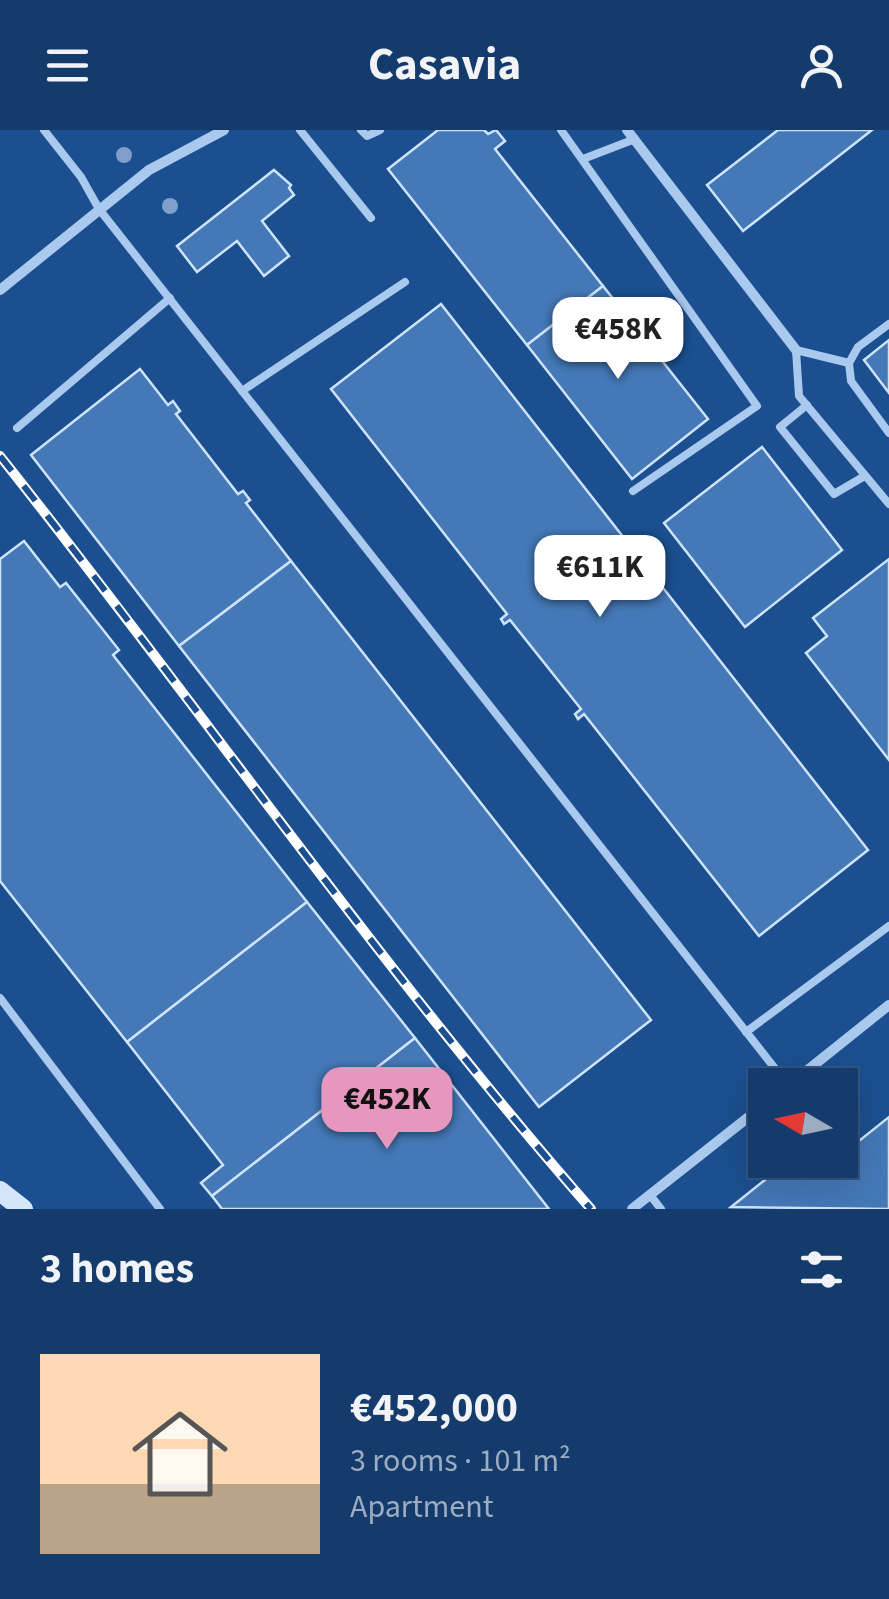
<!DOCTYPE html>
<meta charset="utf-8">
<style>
:root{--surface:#143b6b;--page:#214673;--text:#f1f3f6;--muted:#9dadc1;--line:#33557e;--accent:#e797bd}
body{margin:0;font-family:"Source Sans 3",sans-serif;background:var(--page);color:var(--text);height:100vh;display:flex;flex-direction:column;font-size:38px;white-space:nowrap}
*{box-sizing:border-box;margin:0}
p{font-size:32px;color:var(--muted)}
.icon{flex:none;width:55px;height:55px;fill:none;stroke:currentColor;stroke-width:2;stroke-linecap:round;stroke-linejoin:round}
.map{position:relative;height:1079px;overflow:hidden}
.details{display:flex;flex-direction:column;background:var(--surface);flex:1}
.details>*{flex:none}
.needle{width:65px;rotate:279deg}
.controls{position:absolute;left:748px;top:938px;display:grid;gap:20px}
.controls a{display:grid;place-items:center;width:110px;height:110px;border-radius:0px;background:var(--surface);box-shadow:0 10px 40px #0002,0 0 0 2px var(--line);font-size:50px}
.price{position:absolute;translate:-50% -85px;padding:0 22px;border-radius:20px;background:#fff;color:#222;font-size:32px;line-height:65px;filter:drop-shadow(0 2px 5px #0008)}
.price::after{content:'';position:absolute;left:50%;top:60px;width:30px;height:22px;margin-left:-15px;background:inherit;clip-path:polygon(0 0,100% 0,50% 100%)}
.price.on{background:var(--accent);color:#111}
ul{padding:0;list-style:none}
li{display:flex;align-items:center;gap:30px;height:250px;padding:0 40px}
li+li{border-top:2px solid var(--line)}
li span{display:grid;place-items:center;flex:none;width:280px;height:200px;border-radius:0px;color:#555}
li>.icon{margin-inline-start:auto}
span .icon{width:120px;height:120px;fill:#fffc;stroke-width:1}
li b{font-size:42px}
h2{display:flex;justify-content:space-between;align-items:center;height:120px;padding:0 40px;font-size:42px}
header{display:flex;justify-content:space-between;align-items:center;height:130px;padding:0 40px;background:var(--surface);font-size:45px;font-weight:700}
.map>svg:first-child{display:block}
.building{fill:#4478b7;stroke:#cfe3fa;stroke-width:2.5}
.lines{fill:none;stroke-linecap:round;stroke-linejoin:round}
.lane{stroke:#a9c9ee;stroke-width:8}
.street{stroke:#a9c9ee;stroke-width:10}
.secondary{stroke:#d6e6fa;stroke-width:20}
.rail-casing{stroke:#fff;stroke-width:10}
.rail{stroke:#1b4f8f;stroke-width:6;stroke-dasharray:19;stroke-linecap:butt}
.tree{fill:#7ea0ca}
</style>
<header><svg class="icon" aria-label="menu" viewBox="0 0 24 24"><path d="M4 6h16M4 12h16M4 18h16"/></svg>Casavia<svg class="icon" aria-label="person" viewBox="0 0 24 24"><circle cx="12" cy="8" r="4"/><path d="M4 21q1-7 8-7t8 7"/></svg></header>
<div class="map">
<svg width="889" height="1079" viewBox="0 0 889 1079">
<rect width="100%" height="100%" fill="#1b4f8f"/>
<g class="building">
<path d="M438 0H484L488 4 496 0 505 11 495 19 603 156 527 215 388 39Z"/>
<path d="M778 0H872L743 101 707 55Z"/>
<path d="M274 40 291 55 289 58 294 65 262 91 289 126 264 146 237 111 197 142 177 116Z"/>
<path d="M603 156 708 289 632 349 527 215Z"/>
<path d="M441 174 868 720 759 806 584 584 578 589 575 584 581 579 510 490 504 494 501 489 507 484 331 259Z"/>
<path d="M889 210V263L864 230Z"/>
<path d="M140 239 168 275 173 271 180 281 176 284 238 364 243 361 250 370 246 373 291 431 179 516 31 325Z"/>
<path d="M762 317 842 420 745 497 664 393Z"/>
<path d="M24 411 60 457 66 453 119 520 113 525 307 772 127 912 0 751V429Z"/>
<path d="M889 429V630L806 523 827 506 813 488Z"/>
<path d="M291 431 651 890 539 977 179 516Z"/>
<path d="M307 772 415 908 212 1066 201 1053 223 1035 127 912Z"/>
<path d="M415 908 549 1079H222L212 1066Z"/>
<path d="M889 987V1079L731 1077 790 1030H840V1026Z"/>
</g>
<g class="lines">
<g class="lane">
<path d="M44 0 81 47 99 79 788 955"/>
<path d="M300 0 371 88"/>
<path d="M361 0 367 6 380 0"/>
<path d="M561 0 757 276 633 361"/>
<path d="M583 29 635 9"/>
<path d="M889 194 858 217 849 233 796 220 799 266 889 374"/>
<path d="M849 233 851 251 889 303"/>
<path d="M242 261 405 152"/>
<path d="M807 275 780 297 834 364 863 347"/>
<path d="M17 298 170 168"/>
<path d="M0 868 160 1079"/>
<path d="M746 902 889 796"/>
<path d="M650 1065 661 1079"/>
</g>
<g class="street">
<path d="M627 0 796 220"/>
<path d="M0 160 149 40 224 0"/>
<path d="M789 955 889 875"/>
<path d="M632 1079 765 974"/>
</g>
<path class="secondary" d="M0 1061 23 1079"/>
<g class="rail-casing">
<path id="rail" d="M0 326C199 576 381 839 591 1079"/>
</g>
<use href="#rail" class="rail"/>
</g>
<g class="tree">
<circle cx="124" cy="25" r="8"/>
<circle cx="170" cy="76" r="8"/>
</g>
</svg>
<div class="controls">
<a><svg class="needle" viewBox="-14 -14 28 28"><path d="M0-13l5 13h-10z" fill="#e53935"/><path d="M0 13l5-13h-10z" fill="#9dadc1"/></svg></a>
</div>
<b class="price" style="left:618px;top:252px">€458K</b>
<b class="price" style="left:600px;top:490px">€611K</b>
<b class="price on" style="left:387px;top:1022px">€452K</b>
</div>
<section class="details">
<h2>3 homes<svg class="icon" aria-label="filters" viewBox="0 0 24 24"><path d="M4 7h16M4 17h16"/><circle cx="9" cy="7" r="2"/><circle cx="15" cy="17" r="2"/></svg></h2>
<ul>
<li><span style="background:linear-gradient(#ffd9b3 65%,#b9a48a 0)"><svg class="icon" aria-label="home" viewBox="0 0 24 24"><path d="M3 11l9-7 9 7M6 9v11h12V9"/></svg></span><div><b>€452,000</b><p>3 rooms · 101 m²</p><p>Apartment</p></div></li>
</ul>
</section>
